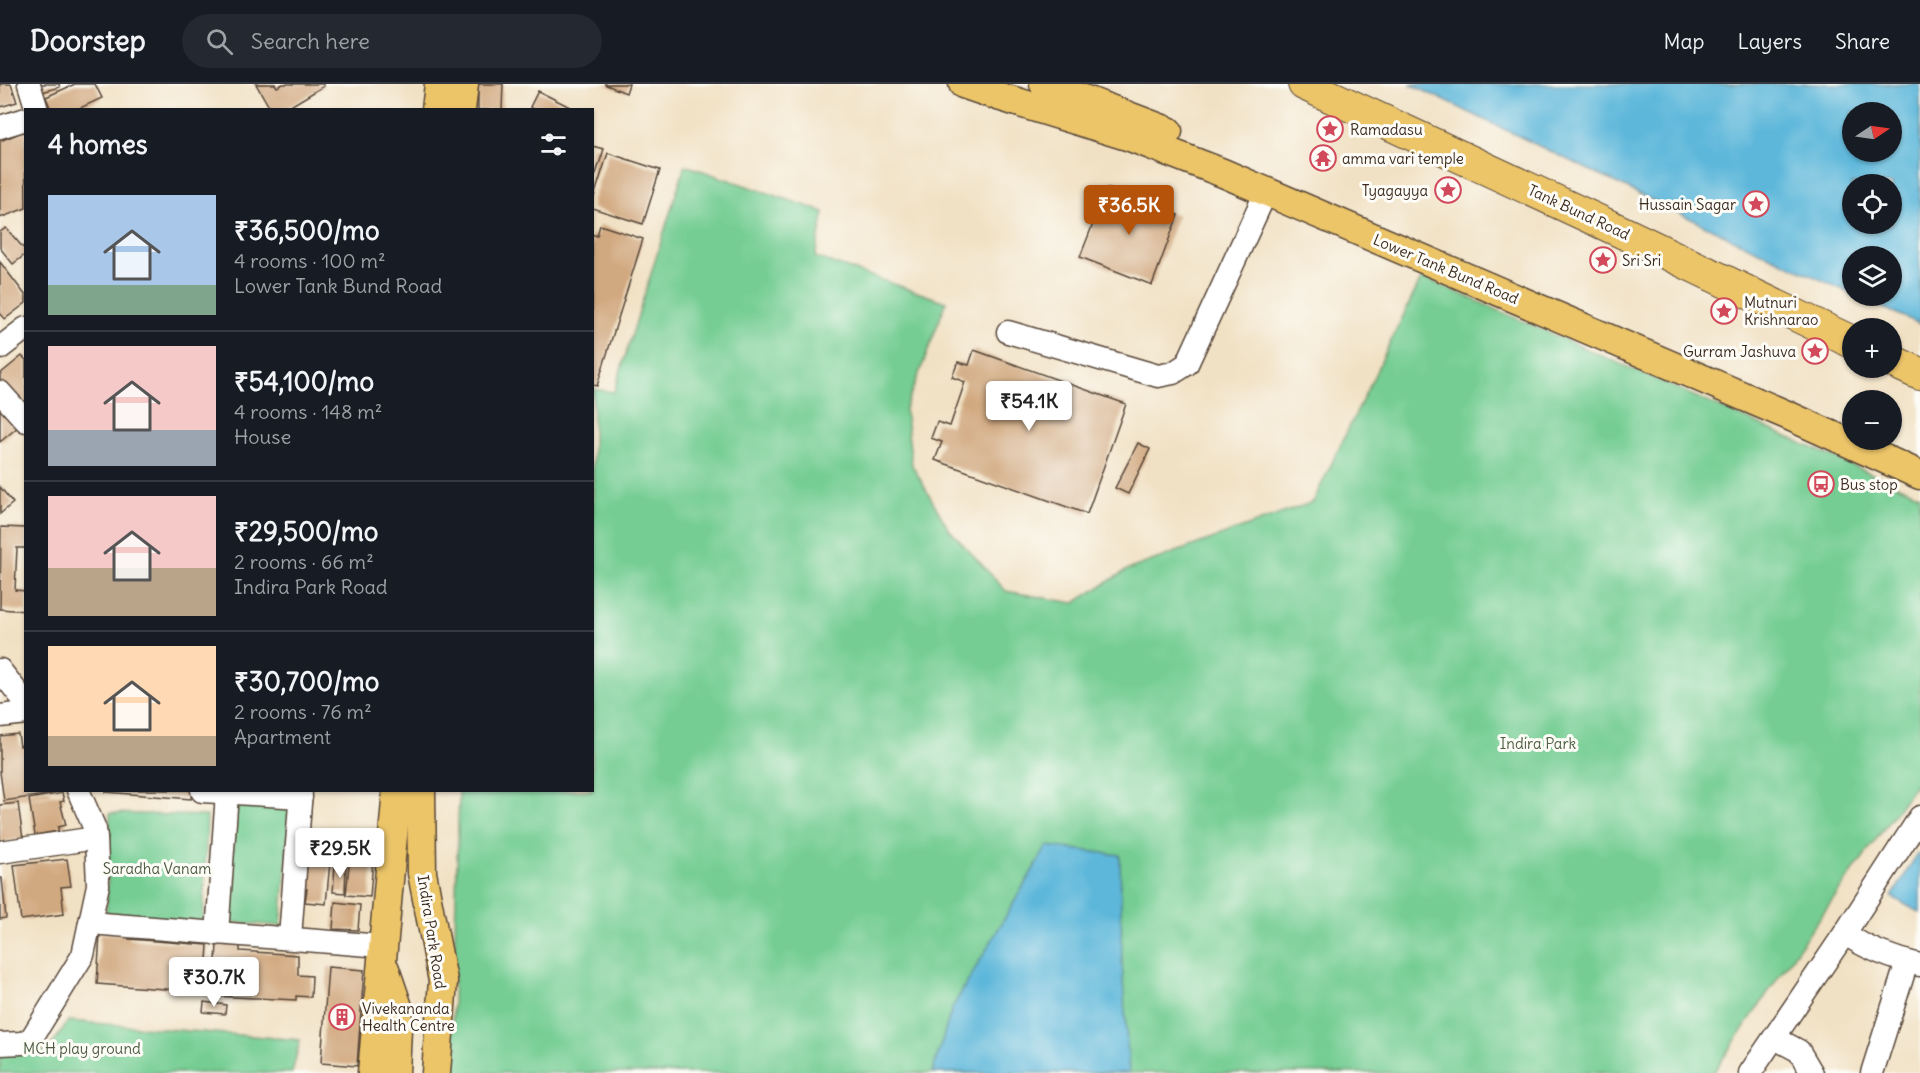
<!DOCTYPE html>
<meta charset="utf-8">
<style>
:root{--surface:#171b24;--page:#242831;--text:#f1f3f6;--muted:#9ea1a6;--line:#363941;--accent:#b45309}
body{margin:0;font-family:Delius,sans-serif;background:var(--page);color:var(--text);height:100vh;display:flex;flex-direction:column;font-size:22px;white-space:nowrap}
*{box-sizing:border-box;margin:0}
p{font-size:20px;color:var(--muted)}
.icon{flex:none;width:33px;height:33px;fill:none;stroke:currentColor;stroke-width:2;stroke-linecap:round;stroke-linejoin:round}
.map{position:relative;flex:1;overflow:hidden}
.panel{position:absolute;left:24px;top:24px;width:570px;height:684px;display:flex;flex-direction:column;background:var(--surface);border-radius:0px;box-shadow:0 2px 4px #0004}
.panel>*{flex:none}
.needle{width:39px;rotate:77deg}
.fabs{position:absolute;left:1842px;top:18px;display:grid;gap:12px}
.fabs a{display:grid;place-items:center;width:60px;height:60px;border-radius:50%;background:var(--surface);box-shadow:0 2px 4px #0004;font-size:30px}
.price{position:absolute;translate:-50% -51px;padding:0 14px;border-radius:6px;background:#fff;color:#222;font-size:20px;line-height:39px;filter:drop-shadow(0 2px 3px #0008)}
.price::after{content:'';position:absolute;left:50%;top:36px;width:18px;height:14px;margin-left:-9px;background:inherit;clip-path:polygon(0 0,100% 0,50% 100%)}
.price.active{background:var(--accent);color:#fff}
ul{padding:0;list-style:none}
li{display:flex;align-items:center;gap:18px;height:150px;padding:0 24px}
li+li{border-top:2px solid var(--line)}
li span{display:grid;place-items:center;flex:none;width:168px;height:120px;border-radius:0px;color:#555}
li>.icon{margin-inline-start:auto}
span .icon{width:72px;height:72px;fill:#fffc;stroke-width:1}
li b{font-size:26px}
h2{display:flex;justify-content:space-between;align-items:center;height:72px;padding:0 24px;font-size:26px}
header{display:flex;align-items:center;gap:36px;box-sizing:border-box;height:84px;padding:0 30px;background:var(--surface);border-bottom:2px solid var(--line)}
header strong{font-size:28px}
nav{display:flex;gap:33px;margin-inline-start:auto;font-size:21px}
.search{width:420px;height:54px;background:var(--page);display:flex;align-items:center;gap:15px;box-sizing:border-box;padding:0 21px;border-radius:33px;color:var(--muted);font-size:22px}
.map>svg:first-child{display:block}
.green{fill:#75cd93;stroke:#587c58;stroke-width:1.5}
.water{fill:#5db7da;stroke:#4c707c;stroke-width:1.5;fill-rule:evenodd}
.building{fill:#d1a980}
.lines{fill:none;stroke-linecap:round;stroke-linejoin:round}
.minor-casing{stroke:#564537;stroke-width:25}
.major-casing{stroke:#564537;stroke-width:31}
.highway-casing{stroke:#564537;stroke-width:34}
.minor{stroke:#fff;stroke-width:22}
.major{stroke:#ecc569;stroke-width:28}
.highway{stroke:#ecc569;stroke-width:32}
.labels{text-anchor:middle;dominant-baseline:central;stroke-width:6;stroke-linejoin:round;paint-order:stroke}
.poi-label{font-size:15px;fill:#3b2a1e;stroke:#fdfcf7;text-anchor:start}
.street-label{font-size:15px;fill:#3b2a1e;stroke:#fdfcf7}
.park-label{font-size:15px;fill:#4c5b41;stroke:#fdfcf7}
</style>
<header>
<strong>Doorstep</strong>
<div class="search"><svg class="icon" aria-label="search" viewBox="0 0 24 24"><circle cx="10" cy="10" r="6"/><path d="M15 15l6 6"/></svg>Search here</div>
<nav><a>Map</a><a>Layers</a><a>Share</a></nav>
</header>
<div class="map">
<svg width="1920" height="989" viewBox="0 0 1920 989">
<rect width="100%" height="100%" fill="#fdfcf7"/>
<filter id="ink" filterUnits="userSpaceOnUse"><feTurbulence type="fractalNoise" baseFrequency=".0167" numOctaves="2"/><feDisplacementMap in="SourceGraphic" scale="12" xChannelSelector="R" yChannelSelector="G"/><feConvolveMatrix kernelMatrix="1 2 1 2 8 2 1 2 1" color-interpolation-filters="sRGB"/></filter>
<filter id="wash" filterUnits="userSpaceOnUse"><feTurbulence type="fractalNoise" baseFrequency=".008" numOctaves="4" result="noise"/><feDisplacementMap in="SourceGraphic" scale="24" xChannelSelector="R" yChannelSelector="G"/><feGaussianBlur stdDeviation="1.35" result="paint"/><feColorMatrix in="noise" values="0 0 0 0 0 0 0 0 0 0 0 0 0 0 0 0 0 1.4 0 .05"/><feComposite in="paint" operator="in"/></filter>
<g filter="url(#wash)">
<rect width="100%" height="100%" fill="#f1e1c4"/>
<g class="green">
<path d="M685 81 824 128 815 173 946 218 925 275 905 324 912 381 948 444 1006 507 1074 519 1127 486 1313 418 1422 193 1920 411V694L1804 856 1713 989H451L459 707 592 706 593 305 614 308Z"/>
<path d="M237 719 291 723 281 842 227 838Z"/>
<path d="M110 729 207 732 203 838 106 835Z"/>
<path d="M68 937 300 956 292 989H0V970L48 967Z"/>
</g>
<g class="water">
<path d="M1410 0H1920V240L1856 212H1892V172H1852V210L1735 156ZM1852 28H1892V68H1852ZM1852 100H1892V140H1852Z"/>
<path d="M1047 762 1120 771 1122 879 1129 989H932L952 924Z"/>
<path d="M1917 770 1920 772V829L1892 813Z"/>
</g>
<g id="blocks">
<g class="building">
<path d="M0 0H11L17 18 0 23Z"/>
<path d="M40 0H59L60 3 42 8Z"/>
<path d="M75 0H95L102 14 76 26H51L46 13Z"/>
<path d="M256 0H275L277 3 283 0H323L324 2 284 26H271Z"/>
<path d="M478 0H503L502 26H478Z"/>
<path d="M604 0H629L626 9Z"/>
<path d="M538 7 576 26H535L530 23Z"/>
<path d="M25 47 26 124 0 134V57Z"/>
<path d="M592 62 604 65 593 99H592Z"/>
<path d="M608 69 660 86 643 140 592 124V119Z"/>
<path d="M1107 104 1178 131 1152 201 1080 173Z"/>
<path d="M600 141 643 155 597 302 592 301V150L597 152Z"/>
<path d="M6 144 26 167V170L13 180 0 164V148Z"/>
<path d="M0 178 26 212V219L5 235 0 229Z"/>
<path d="M974 266 1126 320 1087 430 935 376 942 358 931 354 937 338 950 342 965 298 952 293 958 278 969 281Z"/>
<path d="M22 272 26 276V329L0 298V290Z"/>
<path d="M0 321 18 343 0 358Z"/>
<path d="M1138 359 1150 365 1128 410 1115 404Z"/>
<path d="M0 403 13 419 0 430Z"/>
<path d="M1 443 26 444V464H17L15 506 26 507V527L0 525Z"/>
<path d="M18 650 20 662 26 661V706H50L51 710 4 717 0 688V652Z"/>
<path d="M106 706H192L191 715 106 708Z"/>
<path d="M62 709 64 717 60 718 66 741 58 743V747L35 751 29 715Z"/>
<path d="M18 719 23 755 0 758V721Z"/>
<path d="M301 754 332 757 326 820 305 818 307 805 296 804Z"/>
<path d="M351 761 374 764 370 813 346 811Z"/>
<path d="M67 775 71 802 61 803 64 830 21 836 14 781Z"/>
<path d="M335 781 346 782 345 809 333 808Z"/>
<path d="M0 794H2L6 834 0 835Z"/>
<path d="M335 818 360 821 358 846 333 845Z"/>
<path d="M100 849 129 851V855L208 861 205 908 97 900Z"/>
<path d="M217 860 240 861V867L298 871V891L312 892 311 913 296 912V916L214 912Z"/>
<path d="M328 883 364 886 357 982 321 979Z"/>
<path d="M204 918 226 921 225 930 203 928Z"/>
</g>
</g>
</g>
<g filter="url(#ink)">
<use href="#blocks" fill-opacity="0" stroke="#564537" stroke-width="1.5"/>
<g class="lines">
<g class="minor-casing">
<g id="minor">
<path d="M29 0 37 26"/>
<path d="M0 43 26 35"/>
<path d="M1008 248 1158 292 1173 289 1187 280 1266 108"/>
<path d="M0 264 26 244"/>
<path d="M0 308 26 337"/>
<path d="M0 586 26 619"/>
<path d="M0 632 26 629"/>
<path d="M202 707 301 713"/>
<path d="M0 768 96 754 95 745 78 706"/>
<path d="M90 839 382 862"/>
<path d="M1845 849C1863 864 1897 876 1920 881"/>
<path d="M217 850 227 709"/>
<path d="M290 854 301 706"/>
<path d="M1784 959 1799 967 1812 989"/>
<path d="M0 960 22 959 31 955 83 871 98 801 96 754"/>
<path d="M1750 989 1845 849 1920 733"/>
<path d="M1872 989 1907 878"/>
</g>
</g>
<g class="major-casing">
<g id="major">
<path d="M963 0 1001 13 1130 53 1223 89 1787 331 1920 391"/>
<path d="M1044 0 1168 47"/>
<path d="M436 26 439 0"/>
<path d="M461 26 464 0"/>
<path d="M421 706 422 789 443 897 436 989"/>
<path d="M385 885 398 923 395 989"/>
<path d="M372 989 397 706"/>
</g>
</g>
<g class="highway-casing">
<g id="highway">
<path d="M1304 0 1622 148 1852 258"/>
<path d="M1892 277 1920 290"/>
</g>
</g>
<use href="#minor" class="minor"/>
<use href="#major" class="major"/>
<use href="#highway" class="highway"/>
</g>
</g>
<defs>
<g id="sight-ring" transform="scale(1.35)"><circle r="9.5" fill="#fdfcf7" stroke="#d1495b" stroke-width="1.5"/><path d="M0-6L1.8-2.2L6-1.7L2.9 1.2L3.7 5.4L0 3.3L-3.7 5.4L-2.9 1.2L-6-1.7L-1.8-2.2Z" fill="#d1495b"/></g>
<g id="temple-ring" transform="scale(1.35)"><circle r="9.5" fill="#fdfcf7" stroke="#d1495b" stroke-width="1.5"/><path d="M0-6L5-2H3V0L6.5 2.5H4V6H1.5V3h-3V6H-4V2.5H-6.5L-3 0V-2H-5Z" fill="#d1495b"/></g>
<g id="bus-ring" transform="scale(1.35)"><circle r="9.5" fill="#fdfcf7" stroke="#d1495b" stroke-width="1.5"/><path d="M-5-6H5V4H4V6H2V4H-2V6H-4V4H-5ZM-3.5-4V0h7V-4ZM-3.5 1.2v1.5H-2V1.2ZM2 1.2v1.5H3.5V1.2Z" fill="#d1495b"/></g>
<g id="building-ring" transform="scale(1.35)"><circle r="9.5" fill="#fdfcf7" stroke="#d1495b" stroke-width="1.5"/><path d="M-4-6H4V6H1V3H-1V6H-4ZM-2.5-4.3h1.7v1.8h-1.7ZM.8-4.3h1.7v1.8H.8ZM-2.5-1h1.7V.8h-1.7ZM.8-1h1.7V.8H.8Z" fill="#d1495b"/></g>
</defs>
<g fill-rule="evenodd">
<use href="#sight-ring" x="1330" y="45"/>
<use href="#temple-ring" x="1323" y="74"/>
<use href="#sight-ring" x="1448" y="106"/>
<use href="#sight-ring" x="1756" y="120"/>
<use href="#sight-ring" x="1603" y="176"/>
<use href="#sight-ring" x="1724" y="227"/>
<use href="#sight-ring" x="1815" y="267"/>
<use href="#bus-ring" x="1821" y="400"/>
<use href="#building-ring" x="342" y="933"/>
</g>
<g class="labels">
<g class="poi-label">
<text x="1350" y="45">Ramadasu</text>
<text x="1342" y="74">amma vari temple</text>
<text x="1428" y="106" text-anchor="end">Tyagayya</text>
<text x="1736" y="120" text-anchor="end">Hussain Sagar</text>
<text x="1622" y="176">Sri Sri</text>
<text x="1744" y="218">Mutnuri<tspan x="1744" dy="17">Krishnarao</tspan></text>
<text x="1796" y="267" text-anchor="end">Gurram Jashuva</text>
<text x="1840" y="400">Bus stop</text>
<text x="362" y="924">Vivekananda<tspan x="362" dy="17">Health Centre</tspan></text>
</g>
<g class="street-label">
<text transform="translate(1579 128) rotate(25)">Tank Bund Road</text>
<text transform="translate(1446 185) rotate(23)">Lower Tank Bund Road</text>
<text transform="translate(432 848) rotate(81)">Indira Park Road</text>
</g>
<g class="park-label">
<text x="1538" y="659">Indira Park</text>
<text x="157" y="784">Saradha Vanam</text>
<text x="82" y="964">MCH play ground</text>
</g>
</g>
</svg>
<div class="fabs">
<a><svg class="needle" viewBox="-14 -14 28 28"><path d="M0-13l5 13h-10z" fill="#e53935"/><path d="M0 13l5-13h-10z" fill="#9ea1a6"/></svg></a>
<a><svg class="icon" aria-label="locate" viewBox="0 0 24 24"><circle cx="12" cy="12" r="6"/><path d="M12 2v4M12 18v4M2 12h4M18 12h4"/></svg></a>
<a><svg class="icon" aria-label="layers" viewBox="0 0 24 24"><path d="M12 4l9 5-9 5-9-5zM3 14l9 5 9-5"/></svg></a>
<a>+</a>
<a>−</a>
</div>
<b class="price active" style="left:1129px;top:152px">₹36.5K</b>
<b class="price" style="left:1029px;top:348px">₹54.1K</b>
<b class="price" style="left:340px;top:795px">₹29.5K</b>
<b class="price" style="left:214px;top:924px">₹30.7K</b>
<section class="panel">
<h2>4 homes<svg class="icon" aria-label="filters" viewBox="0 0 24 24"><path d="M4 7h16M4 17h16"/><circle cx="9" cy="7" r="2"/><circle cx="15" cy="17" r="2"/></svg></h2>
<ul>
<li><span style="background:linear-gradient(#a9c7e8 75%,#7fa58c 0)"><svg class="icon" aria-label="home" viewBox="0 0 24 24"><path d="M3 11l9-7 9 7M6 9v11h12V9"/></svg></span><div><b>₹36,500/mo</b><p>4 rooms · 100 m²</p><p>Lower Tank Bund Road</p></div></li>
<li><span style="background:linear-gradient(#f6c9c9 70%,#9aa5b1 0)"><svg class="icon" aria-label="home" viewBox="0 0 24 24"><path d="M3 11l9-7 9 7M6 9v11h12V9"/></svg></span><div><b>₹54,100/mo</b><p>4 rooms · 148 m²</p><p>House</p></div></li>
<li><span style="background:linear-gradient(#f6c9c9 60%,#b9a48a 0)"><svg class="icon" aria-label="home" viewBox="0 0 24 24"><path d="M3 11l9-7 9 7M6 9v11h12V9"/></svg></span><div><b>₹29,500/mo</b><p>2 rooms · 66 m²</p><p>Indira Park Road</p></div></li>
<li><span style="background:linear-gradient(#ffd9b3 75%,#b9a48a 0)"><svg class="icon" aria-label="home" viewBox="0 0 24 24"><path d="M3 11l9-7 9 7M6 9v11h12V9"/></svg></span><div><b>₹30,700/mo</b><p>2 rooms · 76 m²</p><p>Apartment</p></div></li>
</ul>
</section>
</div>
